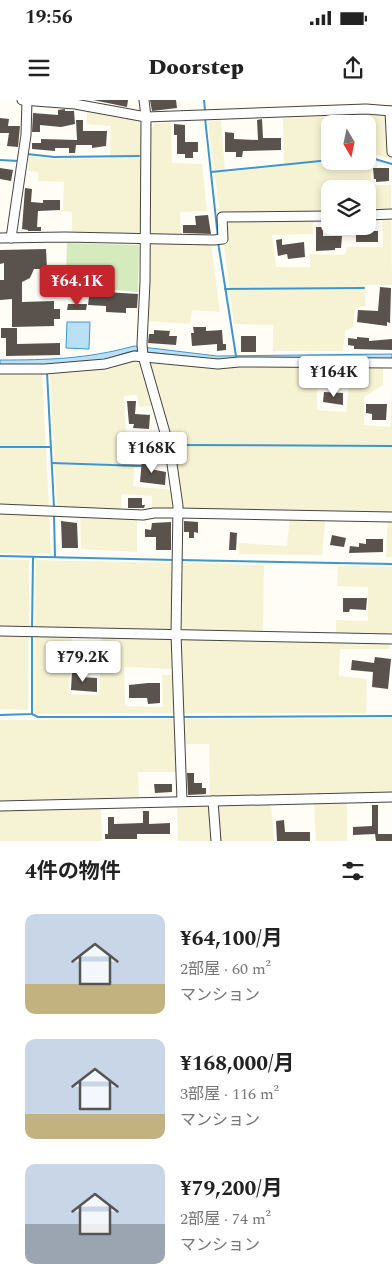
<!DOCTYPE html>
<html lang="ja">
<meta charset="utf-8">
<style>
:root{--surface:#fff;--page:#f6f6f6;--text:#222;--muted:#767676;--accent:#c4262e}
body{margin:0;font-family:Spectral,"Noto Sans JP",serif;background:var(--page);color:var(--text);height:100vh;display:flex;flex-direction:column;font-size:19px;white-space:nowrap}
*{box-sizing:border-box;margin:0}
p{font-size:16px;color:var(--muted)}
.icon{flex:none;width:28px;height:28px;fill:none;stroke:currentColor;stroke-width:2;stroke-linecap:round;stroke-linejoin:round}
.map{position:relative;height:741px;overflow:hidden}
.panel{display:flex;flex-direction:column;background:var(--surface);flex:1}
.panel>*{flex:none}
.needle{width:32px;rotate:171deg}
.fabs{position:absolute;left:321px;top:15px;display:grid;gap:10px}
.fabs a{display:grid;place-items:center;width:55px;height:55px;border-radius:10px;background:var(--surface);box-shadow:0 2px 8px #0003;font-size:25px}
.price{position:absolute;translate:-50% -42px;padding:0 11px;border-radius:5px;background:#fff;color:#222;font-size:16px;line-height:32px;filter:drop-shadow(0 1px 2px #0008)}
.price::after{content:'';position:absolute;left:50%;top:30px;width:15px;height:11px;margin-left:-8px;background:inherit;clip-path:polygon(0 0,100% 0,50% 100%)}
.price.active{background:var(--accent);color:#fff}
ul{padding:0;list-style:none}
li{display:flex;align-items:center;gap:15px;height:125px;padding:0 25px}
li span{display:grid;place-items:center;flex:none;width:140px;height:100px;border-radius:10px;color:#555}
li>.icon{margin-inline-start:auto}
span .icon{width:60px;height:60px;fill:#fffc;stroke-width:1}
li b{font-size:21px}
h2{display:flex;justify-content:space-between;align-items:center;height:60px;padding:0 25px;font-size:21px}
.status{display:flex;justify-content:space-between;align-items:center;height:35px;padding:0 25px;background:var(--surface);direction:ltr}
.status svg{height:14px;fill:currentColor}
header{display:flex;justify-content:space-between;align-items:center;height:65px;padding:0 25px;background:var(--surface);font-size:22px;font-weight:800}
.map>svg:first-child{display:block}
.farmland{fill:#f6f3d4;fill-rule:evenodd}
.green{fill:#d5ebbd}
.water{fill:#b9e0f7;stroke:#3f96cf}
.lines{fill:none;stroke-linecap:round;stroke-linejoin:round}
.stream{stroke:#3f96cf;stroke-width:2}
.building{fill:#5a524d}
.minor-casing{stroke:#444;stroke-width:11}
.minor{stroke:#fff;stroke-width:9}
</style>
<div class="status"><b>19:56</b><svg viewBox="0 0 49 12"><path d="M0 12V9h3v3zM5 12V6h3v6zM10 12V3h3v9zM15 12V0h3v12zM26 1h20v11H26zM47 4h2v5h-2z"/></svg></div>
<header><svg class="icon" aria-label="menu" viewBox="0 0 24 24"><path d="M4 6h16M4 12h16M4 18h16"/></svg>Doorstep<svg class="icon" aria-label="share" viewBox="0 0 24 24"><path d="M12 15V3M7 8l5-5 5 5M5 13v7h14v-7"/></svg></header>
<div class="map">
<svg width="392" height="741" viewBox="0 0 392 741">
<rect width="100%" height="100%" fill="#fffdf5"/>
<g class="farmland">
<path d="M87 12 138 21 142 26 141 136 72 133V112L63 111 64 82 38 81V72L28 71 29 56 53 59 110 58 111 26 87 24Z"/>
<path d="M370 15H392V60L371 53Z"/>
<path d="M333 16V24H330V61H368V59L371 58V85H391L392 185H366L365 206 355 208 353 227 345 231 343 251H273V225L234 224 208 22 221 20 225 72 284 66 283 18ZM330 89H368V113H382L383 147H347L345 155 310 154V167H276L272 135 313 134V114H330Z"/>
<path d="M155 23H171L172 63 202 64 207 111 180 112 181 143 211 144 220 212 192 210 190 224 147 221 149 184 151 29Z"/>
<path d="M147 258 240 266H317V310L346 312 349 285 333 283V266H383V285L364 297V325L390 327 392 292V457H386L388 415 326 413 322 455 239 454V443L287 446 290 414 180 411Z"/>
<path d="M138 260 141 261 154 306 139 307 137 295 124 296 126 336 161 335 166 363 155 364 153 357 135 358 133 386 172 390 174 410 152 409V396L121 394 122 417 137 420V452L81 449 80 410 57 408 50 273 104 269Z"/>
<path d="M0 272H42L49 408 0 406Z"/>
<path d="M0 412 49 415 51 454 0 453Z"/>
<path d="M0 459 29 460V527H0Z"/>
<path d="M36 460 174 463 173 531 35 528Z"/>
<path d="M180 463 264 465 263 533 179 531Z"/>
<path d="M338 466 392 467V536L336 535V520L368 521V487L337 486Z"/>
<path d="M0 534H29L28 610 0 609Z"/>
<path d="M35 534 72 535 69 594 99 595 102 536 172 538 173 569 124 567 125 606 163 607 162 575H173L174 613 35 614Z"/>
<path d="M181 537 390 541 389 549H340L339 576 367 579 366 613H181Z"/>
<path d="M392 618V693L210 696 209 644H183L182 619Z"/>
<path d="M174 619 177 672H138L139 697 0 701V620Z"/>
<path d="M347 703V741H316L314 704Z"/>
<path d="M271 704 274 741H178L177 705Z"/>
<path d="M101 708 102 741H0V710Z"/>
</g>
<path class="green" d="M67 143 139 145 138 192 106 189 107 171 66 168Z"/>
<g class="water">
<path d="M67 222H90L89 249 66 248Z"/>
<path d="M134 246 217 256 392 254V259L218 260 147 252C134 247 120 256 106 259 76 267 31 265 0 265V260C48 260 87 259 134 246Z"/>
</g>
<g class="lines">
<g class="stream">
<path d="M204 0 205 11"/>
<path d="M205 18 218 138"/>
<path d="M27 54 54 57 139 56"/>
<path d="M368 57 392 64"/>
<path d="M0 60 19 61"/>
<path d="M211 72 330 60"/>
<path d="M218 142 236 256"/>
<path d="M225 189 364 188"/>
<path d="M47 272 54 407"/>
<path d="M177 345 392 346"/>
<path d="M0 347H50"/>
<path d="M52 363 141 366"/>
<path d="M54 415 55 457"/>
<path d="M0 456 175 460"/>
<path d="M180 460 392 464"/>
<path d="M32 529 33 457"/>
<path d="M32 614 38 617H177"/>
<path d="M0 615 32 614V534"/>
<path d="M182 617 392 616"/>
</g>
</g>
<g class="building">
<path d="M93 0H128L127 7Z"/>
<path d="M150 0H176L177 8 152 11Z"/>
<path d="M65 9V11H74L75 24 61 27 40 25V32H32L33 13 58 15V10Z"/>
<path d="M0 18 9 19 8 26H20L18 47 7 46 9 33H0Z"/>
<path d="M262 19 263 38H281V50L243 51 242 57H236V52H225V32L234 33V39L258 40 257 20Z"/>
<path d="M76 20H83V31H107L106 46 92 48V45H76L75 53H69V48H55V51L32 49V43H41V39L77 40Z"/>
<path d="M174 24 185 25V42H198V52H193V58H185V54H177V35H174Z"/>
<path d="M0 68 13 70 11 81 0 79Z"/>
<path d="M373 68H389V81L376 82V79H374Z"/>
<path d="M25 88 32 89 31 102 43 103V100H60V110L38 111 37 127H41V131H28V130L22 129Z"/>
<path d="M208 115 211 134 183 133V125H196L195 116Z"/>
<path d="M316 127H323V136H342L341 148H335V150L316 151Z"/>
<rect x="356" y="131" width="22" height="11"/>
<path d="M282 139V145L304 142 305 157 288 159 287 154 278 156 276 140Z"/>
<path d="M46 149 47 169H34L30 178 22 182V202L54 201V209H60V219H54V226L12 227V199L0 200V180H4V163L0 164V150Z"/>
<path d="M64 171 103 173V179H106L105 192 138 194 137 208H126V213L106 212V206L88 205 90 189 77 188V185H64Z"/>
<path d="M380 187 391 188 390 223 387 222V226L357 222 358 210 378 211Z"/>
<path d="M68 204H87L86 210H67Z"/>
<path d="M193 227H206V231L222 230 223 244H226V250L217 251V244L192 246 191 233H194Z"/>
<path d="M1 228H17V244L60 243V255L6 256V238H1Z"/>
<path d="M154 230 170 231 169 236H177L176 245 148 243 149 234H154Z"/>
<rect x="241" y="236" width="15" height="16"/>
<path d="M357 237 369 238V241L392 239V250L354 249V246L348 245V238L357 239Z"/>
<path d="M324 292 343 293V305L323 302Z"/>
<path d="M127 301H136L135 314 150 315 149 329 133 328 134 324H129Z"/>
<path d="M366 304H387L386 320H372V314L366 313Z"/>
<path d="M142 359H150V369L166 372 165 385 140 382Z"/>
<path d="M128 398H142V405H145L144 408H128Z"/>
<path d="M61 421 77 423 78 448H62Z"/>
<path d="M184 421 198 422V433L194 432V438H189V432H184Z"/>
<path d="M171 422V450H156V437H145V429L151 430 152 423Z"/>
<path d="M230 432 237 433 236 450H229Z"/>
<path d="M332 435 346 438 344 447 330 445Z"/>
<path d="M366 439H383V452L349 453 350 446 359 447V443L366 444Z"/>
<path d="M343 498H367L366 510 350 509 349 512H343Z"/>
<path d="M375 557 391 559 388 589 372 587 373 572 351 570 352 560 374 563Z"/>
<path d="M72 572H79V577L97 578V592L71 590Z"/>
<path d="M148 583H160V603L148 604 147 598H129V585Z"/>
<path d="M187 673H194V683H202V688H206V694L188 695Z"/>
<path d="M154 684H172V692L155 693Z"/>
<path d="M372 705H378V734H392V741H376L375 734 353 735V727L372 726Z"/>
<path d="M143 711H149V724L170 723V734H137V739H105V734H108V717H114V724L143 723Z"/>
<path d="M284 720 285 732H310V741H277L276 721Z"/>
</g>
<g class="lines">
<g class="minor-casing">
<g id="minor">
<path d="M22 0 75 4 146 17 366 9 392 11"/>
<path d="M144 0 146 17 145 182 142 244 143 256 170 350 178 406 176 534 182 701"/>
<path d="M390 11 392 52"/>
<path d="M368 115 392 114"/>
<path d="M0 138 65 137 214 140 223 139 222 117 330 116"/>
<path d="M11 138 26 35 27 0"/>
<path d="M0 269H45L105 264 134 256 218 264 239 262 392 263"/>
<path d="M0 409 143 415 154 413H178L392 417"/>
<path d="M0 531 392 539"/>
<path d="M213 701 216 741"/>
<path d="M0 706 392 697"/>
</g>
</g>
<use href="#minor" class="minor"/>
</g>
</svg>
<div class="fabs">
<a><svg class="needle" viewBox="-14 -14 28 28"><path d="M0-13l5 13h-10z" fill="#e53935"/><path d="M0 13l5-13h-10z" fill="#767676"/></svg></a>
<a><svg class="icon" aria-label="layers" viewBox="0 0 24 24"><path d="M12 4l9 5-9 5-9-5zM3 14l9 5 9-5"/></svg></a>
</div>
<b class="price active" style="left:77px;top:207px">¥64.1K</b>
<b class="price" style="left:334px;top:298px">¥164K</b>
<b class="price" style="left:152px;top:374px">¥168K</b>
<b class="price" style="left:83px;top:583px">¥79.2K</b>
</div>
<section class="panel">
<h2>4件の物件<svg class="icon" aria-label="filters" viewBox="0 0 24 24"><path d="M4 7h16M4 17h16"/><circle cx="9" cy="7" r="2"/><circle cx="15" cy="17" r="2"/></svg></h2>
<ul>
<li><span style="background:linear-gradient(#c9d6e8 70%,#c2b280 0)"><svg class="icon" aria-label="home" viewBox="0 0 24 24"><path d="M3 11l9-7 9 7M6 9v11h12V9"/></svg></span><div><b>¥64,100/月</b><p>2部屋 · 60 m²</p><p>マンション</p></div></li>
<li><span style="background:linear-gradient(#c9d6e8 75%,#c2b280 0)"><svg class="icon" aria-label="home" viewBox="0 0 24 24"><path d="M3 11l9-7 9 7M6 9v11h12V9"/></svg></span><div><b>¥168,000/月</b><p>3部屋 · 116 m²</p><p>マンション</p></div></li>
<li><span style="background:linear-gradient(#c9d6e8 60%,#9aa5b1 0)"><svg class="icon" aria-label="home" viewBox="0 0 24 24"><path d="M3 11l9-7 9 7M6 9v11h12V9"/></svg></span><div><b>¥79,200/月</b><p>2部屋 · 74 m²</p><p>マンション</p></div></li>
</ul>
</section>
